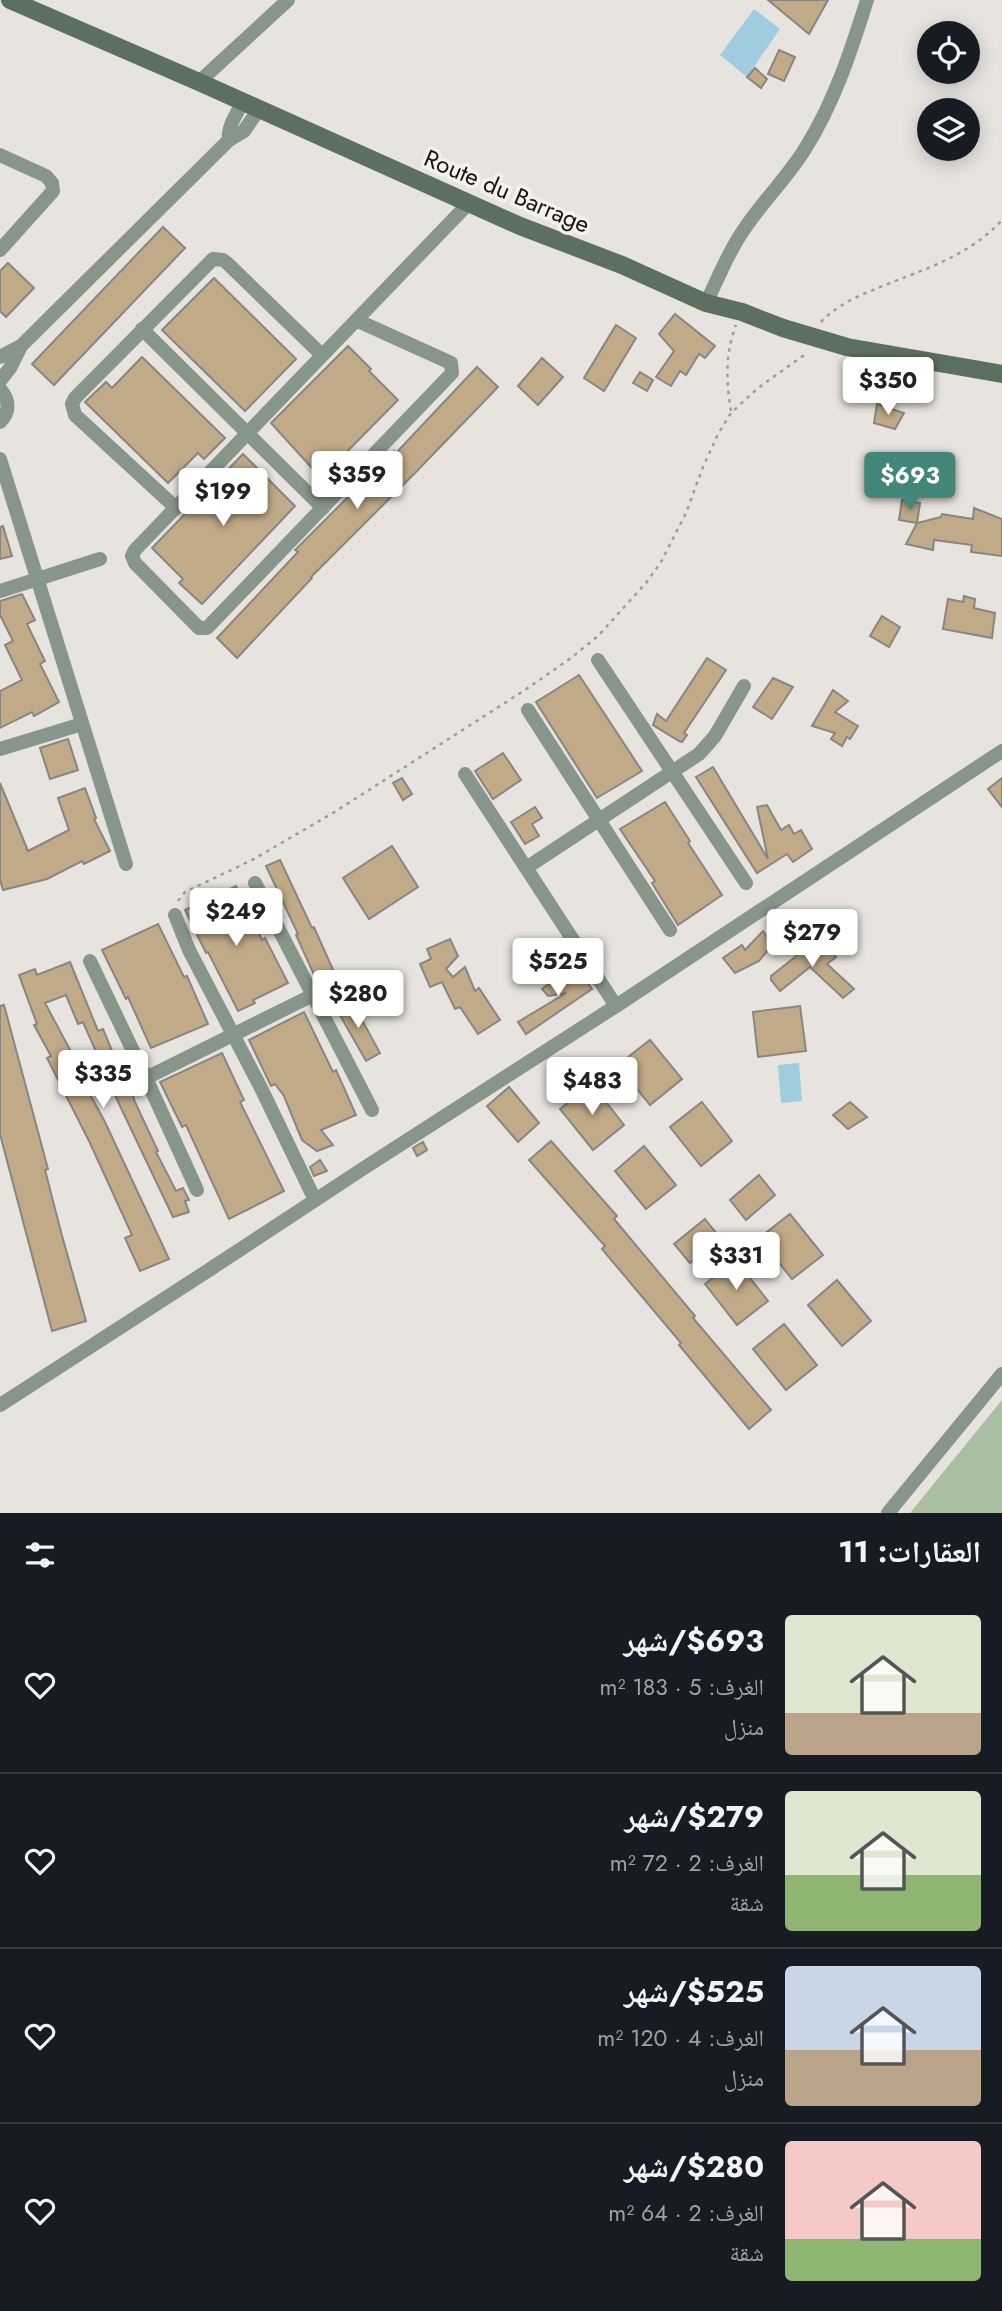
<!DOCTYPE html>
<html lang="ar">
<meta charset="utf-8">
<style>
:root{--surface:#171b24;--page:#242831;--text:#f1f3f6;--muted:#9ea1a6;--line:#363941;--accent:#43877b}
body{margin:0;font-family:Jost,"Noto Naskh Arabic",sans-serif;background:var(--page);color:var(--text);direction:rtl;height:100vh;display:flex;flex-direction:column;font-size:26px;white-space:nowrap}
*{box-sizing:border-box;margin:0}
p{font-size:23px;color:var(--muted)}
.icon{flex:none;width:38px;height:38px;fill:none;stroke:currentColor;stroke-width:2;stroke-linecap:round;stroke-linejoin:round}
.map{position:relative;height:1513px;overflow:hidden;direction:ltr}
.side{display:flex;flex-direction:column;background:var(--surface);flex:1}
.side>*{flex:none}
.tools{position:absolute;left:917px;top:21px;display:grid;gap:14px}
.tools a{display:grid;place-items:center;width:63px;height:63px;border-radius:50%;background:var(--surface);box-shadow:0 4px 18px #0003;font-size:35px}
.price{position:absolute;translate:-50% -60px;padding:0 16px;border-radius:7px;background:#fff;color:#222;font-size:23px;line-height:46px;filter:drop-shadow(0 2px 4px #0008)}
.price::after{content:'';position:absolute;left:50%;top:42px;width:21px;height:16px;margin-left:-10px;background:inherit;clip-path:polygon(0 0,100% 0,50% 100%)}
.price.on{background:var(--accent);color:#fff}
ul{padding:0;list-style:none}
li{display:flex;align-items:center;gap:21px;height:175px;padding:0 21px}
li+li{border-top:2px solid var(--line)}
li span{display:grid;place-items:center;flex:none;width:196px;height:140px;border-radius:7px;color:#555}
li>.icon{margin-inline-start:auto}
span .icon{width:84px;height:84px;fill:#fffc;stroke-width:1}
li b{font-size:30px}
h2{display:flex;justify-content:space-between;align-items:center;height:84px;padding:0 21px;font-size:30px}
.map>svg:first-child{display:block}
.green{fill:#a9bfa1}
.water{fill:#a0ccdf}
.building{fill:#c1aa88;stroke:#898682;stroke-width:2}
.lines{fill:none;stroke-linecap:round;stroke-linejoin:round}
.path{stroke:#a09d99;stroke-width:2.5;stroke-dasharray:3.5 5;stroke-linecap:butt}
.street{stroke:#87968a;stroke-width:14}
.secondary{stroke:#5b705f;stroke-width:18}
.labels{text-anchor:middle;dominant-baseline:central;stroke-width:7;stroke-linejoin:round;paint-order:stroke}
.street-label{font-size:24px;fill:#161513;stroke:#f5f1ec}
</style>
<div class="map">
<svg width="1002" height="1513" viewBox="0 0 1002 1513">
<rect width="100%" height="100%" fill="#e7e3df"/>
<path class="green" d="M1002 1400V1513H910Z"/>
<g class="water">
<path d="M754 9 780 29 747 77 720 55Z"/>
<path d="M799 1063 802 1101 781 1103 778 1065Z"/>
</g>
<g class="building">
<path d="M768 0H828L809 34Z"/>
<path d="M779 50 795 57 784 81 768 74Z"/>
<path d="M755 68 767 79 761 88 747 77Z"/>
<path d="M163 227 185 248 54 385 32 364Z"/>
<path d="M8 263 34 288 6 317 0 311V271Z"/>
<path d="M214 278 296 359 245 411 162 330Z"/>
<path d="M675 314 715 346 705 358 699 354 686 375 680 371 671 386 656 377 674 351 659 334Z"/>
<path d="M616 325 636 338 604 391 584 378Z"/>
<path d="M348 346 371 369 369 371 398 400 321 478 271 423Z"/>
<path d="M142 357 225 438 204 459 198 453 168 483 85 402 106 382 112 388Z"/>
<path d="M542 358 563 377 538 405 518 386Z"/>
<path d="M477 367 498 387 415 473 311 577 312 578 237 658 217 638 298 552 295 550 394 451 396 453Z"/>
<path d="M640 372 653 380 647 391 633 383Z"/>
<path d="M877 404 904 413 895 429 874 423Z"/>
<path d="M243 454 295 506 202 604 179 583 183 579 152 548Z"/>
<path d="M902 500 920 503 917 523 899 520Z"/>
<path d="M974 508 1002 519V556L971 552 972 545 934 540 933 550 906 544 917 523 941 517 942 514 973 519Z"/>
<path d="M3 526 12 556 0 559V527Z"/>
<path d="M22 594 35 620 27 624 45 661 40 664 59 702 34 716 32 712 0 728V691L22 680 5 645 13 641 0 615V601Z"/>
<path d="M964 596 975 599 974 608 995 613 992 638 943 629 948 599 963 602Z"/>
<path d="M882 616 900 627 889 647 870 636Z"/>
<path d="M707 658 726 670 684 733 687 735 682 742 679 741 653 725 657 714 666 721Z"/>
<path d="M579 675 642 771 597 798 536 702Z"/>
<path d="M773 678 793 687 772 719 753 707Z"/>
<path d="M833 690 848 701 835 712 858 726 850 739 847 737 842 746 831 739 835 733 812 726Z"/>
<path d="M68 739 78 770 50 779 40 748Z"/>
<path d="M503 753 521 780 493 799 475 771Z"/>
<path d="M713 767 768 859 757 807 767 805 781 830 789 825 794 834 801 830 812 849 793 862 787 854 757 873 696 777Z"/>
<path d="M402 778 412 794 403 800 393 783Z"/>
<path d="M1002 778V807L988 789Z"/>
<path d="M0 783 28 851 69 830 58 798 85 788 96 818 94 819 110 851 84 864 82 861 47 879 3 890 0 880Z"/>
<path d="M665 802 690 841 688 843 722 895 678 925 652 883 655 881 620 829Z"/>
<path d="M535 807 542 818 532 824 539 836 525 844 511 822Z"/>
<path d="M392 846 418 887 369 919 343 878Z"/>
<path d="M280 860 312 928 314 927 338 981 320 988 296 935 298 934 266 866Z"/>
<path d="M236 886 262 940 265 938 288 983 253 1000 255 1003 238 1011 208 952 206 953 185 910Z"/>
<path d="M803 919 815 933 798 941 789 931Z"/>
<path d="M158 924 184 977 187 976 208 1024 151 1048 128 997 126 999 102 950Z"/>
<path d="M763 931 772 945 759 961 735 973 723 958 742 945 745 950Z"/>
<path d="M819 938 836 957 827 964 854 989 843 998 810 967 780 991 771 980V976Z"/>
<path d="M450 939 458 956 446 969 453 977 465 967 475 991 479 988 500 1020 478 1034 460 1007 455 1009 442 982 430 987 420 964 431 959 427 949Z"/>
<path d="M70 962 98 1031 103 1029 125 1082 130 1081 134 1100 158 1151 156 1152 176 1191 183 1188 189 1200 185 1201 189 1212 173 1217 120 1106 83 1022 78 1024 66 995 45 1003 84 1076 81 1078 105 1122 169 1259 140 1271 125 1238 132 1235 90 1143 47 1058 51 1056 34 1025 37 1024 19 975 35 969 37 975Z"/>
<path d="M573 963 592 989 526 1034 518 1022 566 993 548 996 542 989 571 968 570 965Z"/>
<path d="M351 1000 380 1053 366 1061 336 1008Z"/>
<path d="M4 1005 48 1169 45 1170 61 1232 86 1321 52 1331 0 1134V1006Z"/>
<path d="M800 1006 806 1051 758 1057 753 1012Z"/>
<path d="M304 1012 333 1072 336 1070 356 1115 321 1130 333 1145 317 1151 302 1140 284 1096 275 1084 271 1086 249 1040Z"/>
<path d="M650 1040 682 1079 650 1105 618 1065Z"/>
<path d="M222 1053 244 1100 240 1102 284 1191 229 1219 186 1125 182 1127 160 1082Z"/>
<path d="M592 1084 624 1125 593 1150 560 1109Z"/>
<path d="M509 1087 539 1123 518 1142 487 1106Z"/>
<path d="M702 1102 732 1141 701 1166 670 1127Z"/>
<path d="M850 1102 867 1117 848 1129 833 1115Z"/>
<path d="M551 1141 617 1216 614 1219 695 1316 693 1318 771 1410 749 1429 679 1345 681 1343 602 1249 605 1246 529 1160Z"/>
<path d="M423 1142 427 1150 417 1156 413 1148Z"/>
<path d="M644 1146 676 1185 646 1209 615 1171Z"/>
<path d="M320 1160 327 1171 314 1176 310 1167Z"/>
<path d="M759 1175 775 1195 746 1220 730 1200Z"/>
<path d="M790 1214 823 1255 792 1279 759 1238Z"/>
<path d="M705 1219 721 1239 690 1263 674 1244Z"/>
<path d="M736 1260 768 1301 737 1325 705 1284Z"/>
<path d="M837 1280 871 1321 842 1346 808 1305Z"/>
<path d="M784 1324 817 1365 786 1390 753 1349Z"/>
</g>
<g class="lines">
<g class="path">
<path d="M821 322C839 303 861 295 885 285 928 268 970 255 1002 220"/>
<path d="M731 411C726 381 725 353 736 325"/>
<path d="M178 901 185 892 252 860 333 813 525 690 571 658 598 636 646 583 661 562 686 513 703 467 718 434 731 413 758 388 807 353"/>
</g>
<g class="street">
<path d="M199 82 288 0"/>
<path d="M229 140C227 127 237 113 243 102"/>
<path d="M0 155 46 176 52 183 53 191 0 250"/>
<path d="M706 303C718 279 728 252 743 231 762 202 787 178 805 149 834 103 851 51 867 0"/>
<path d="M356 320 451 363 452 373 207 628H199L135 563 132 556 135 550 469 203"/>
<path d="M142 329 323 508"/>
<path d="M0 357 21 346"/>
<path d="M0 381 10 368 21 346 229 140 244 131 259 109"/>
<path d="M0 389C10 400 10 412 0 422"/>
<path d="M0 459 126 864"/>
<path d="M176 508 75 415 72 404 75 398 213 259 223 260 227 263 322 355"/>
<path d="M0 591 100 559"/>
<path d="M598 660 746 883"/>
<path d="M528 710 670 930"/>
<path d="M0 749 82 724"/>
<path d="M465 774 616 1006"/>
<path d="M526 868 699 754 715 736 744 686"/>
<path d="M255 883 372 1110"/>
<path d="M175 915 189 950 261 1088 315 1200"/>
<path d="M90 961 146 1078 313 995"/>
<path d="M146 1078 197 1190"/>
<path d="M0 1405 212 1268 364 1168 616 1006 1002 751"/>
<path d="M888 1513 1002 1374"/>
</g>
<path class="secondary" d="M10 0 199 82 520 226 622 265 706 303 742 312 783 328 847 347 1002 374"/>
</g>
<g class="labels">
<g class="street-label">
<text transform="translate(507 191) rotate(23)">Route du Barrage</text>
</g>
</g>
</svg>
<div class="tools">
<a><svg class="icon" aria-label="locate" viewBox="0 0 24 24"><circle cx="12" cy="12" r="6"/><path d="M12 2v4M12 18v4M2 12h4M18 12h4"/></svg></a>
<a><svg class="icon" aria-label="layers" viewBox="0 0 24 24"><path d="M12 4l9 5-9 5-9-5zM3 14l9 5 9-5"/></svg></a>
</div>
<b class="price" style="left:888px;top:417px">$350</b>
<b class="price" style="left:357px;top:511px">$359</b>
<b class="price on" style="left:910px;top:512px">$693</b>
<b class="price" style="left:223px;top:528px">$199</b>
<b class="price" style="left:236px;top:948px">$249</b>
<b class="price" style="left:812px;top:969px">$279</b>
<b class="price" style="left:558px;top:998px">$525</b>
<b class="price" style="left:358px;top:1030px">$280</b>
<b class="price" style="left:103px;top:1110px">$335</b>
<b class="price" style="left:592px;top:1117px">$483</b>
<b class="price" style="left:736px;top:1292px">$331</b>
</div>
<section class="side">
<h2>العقارات: 11<svg class="icon" aria-label="filters" viewBox="0 0 24 24"><path d="M4 7h16M4 17h16"/><circle cx="9" cy="7" r="2"/><circle cx="15" cy="17" r="2"/></svg></h2>
<ul>
<li><span style="background:linear-gradient(#dfe7d0 70%,#b9a48a 0)"><svg class="icon" aria-label="home" viewBox="0 0 24 24"><path d="M3 11l9-7 9 7M6 9v11h12V9"/></svg></span><div><b>$693/شهر</b><p>الغرف: 5 · 183 m²</p><p>منزل</p></div><svg class="icon" aria-label="heart" viewBox="0 0 24 24"><path d="M12 20l-8-8c-3-5 5-10 8-4 3-6 11-1 8 4z"/></svg></li>
<li><span style="background:linear-gradient(#dfe7d0 60%,#8fb573 0)"><svg class="icon" aria-label="home" viewBox="0 0 24 24"><path d="M3 11l9-7 9 7M6 9v11h12V9"/></svg></span><div><b>$279/شهر</b><p>الغرف: 2 · 72 m²</p><p>شقة</p></div><svg class="icon" aria-label="heart" viewBox="0 0 24 24"><path d="M12 20l-8-8c-3-5 5-10 8-4 3-6 11-1 8 4z"/></svg></li>
<li><span style="background:linear-gradient(#c9d6e8 60%,#b9a48a 0)"><svg class="icon" aria-label="home" viewBox="0 0 24 24"><path d="M3 11l9-7 9 7M6 9v11h12V9"/></svg></span><div><b>$525/شهر</b><p>الغرف: 4 · 120 m²</p><p>منزل</p></div><svg class="icon" aria-label="heart" viewBox="0 0 24 24"><path d="M12 20l-8-8c-3-5 5-10 8-4 3-6 11-1 8 4z"/></svg></li>
<li><span style="background:linear-gradient(#f6c9c9 70%,#8fb573 0)"><svg class="icon" aria-label="home" viewBox="0 0 24 24"><path d="M3 11l9-7 9 7M6 9v11h12V9"/></svg></span><div><b>$280/شهر</b><p>الغرف: 2 · 64 m²</p><p>شقة</p></div><svg class="icon" aria-label="heart" viewBox="0 0 24 24"><path d="M12 20l-8-8c-3-5 5-10 8-4 3-6 11-1 8 4z"/></svg></li>
</ul>
</section>
